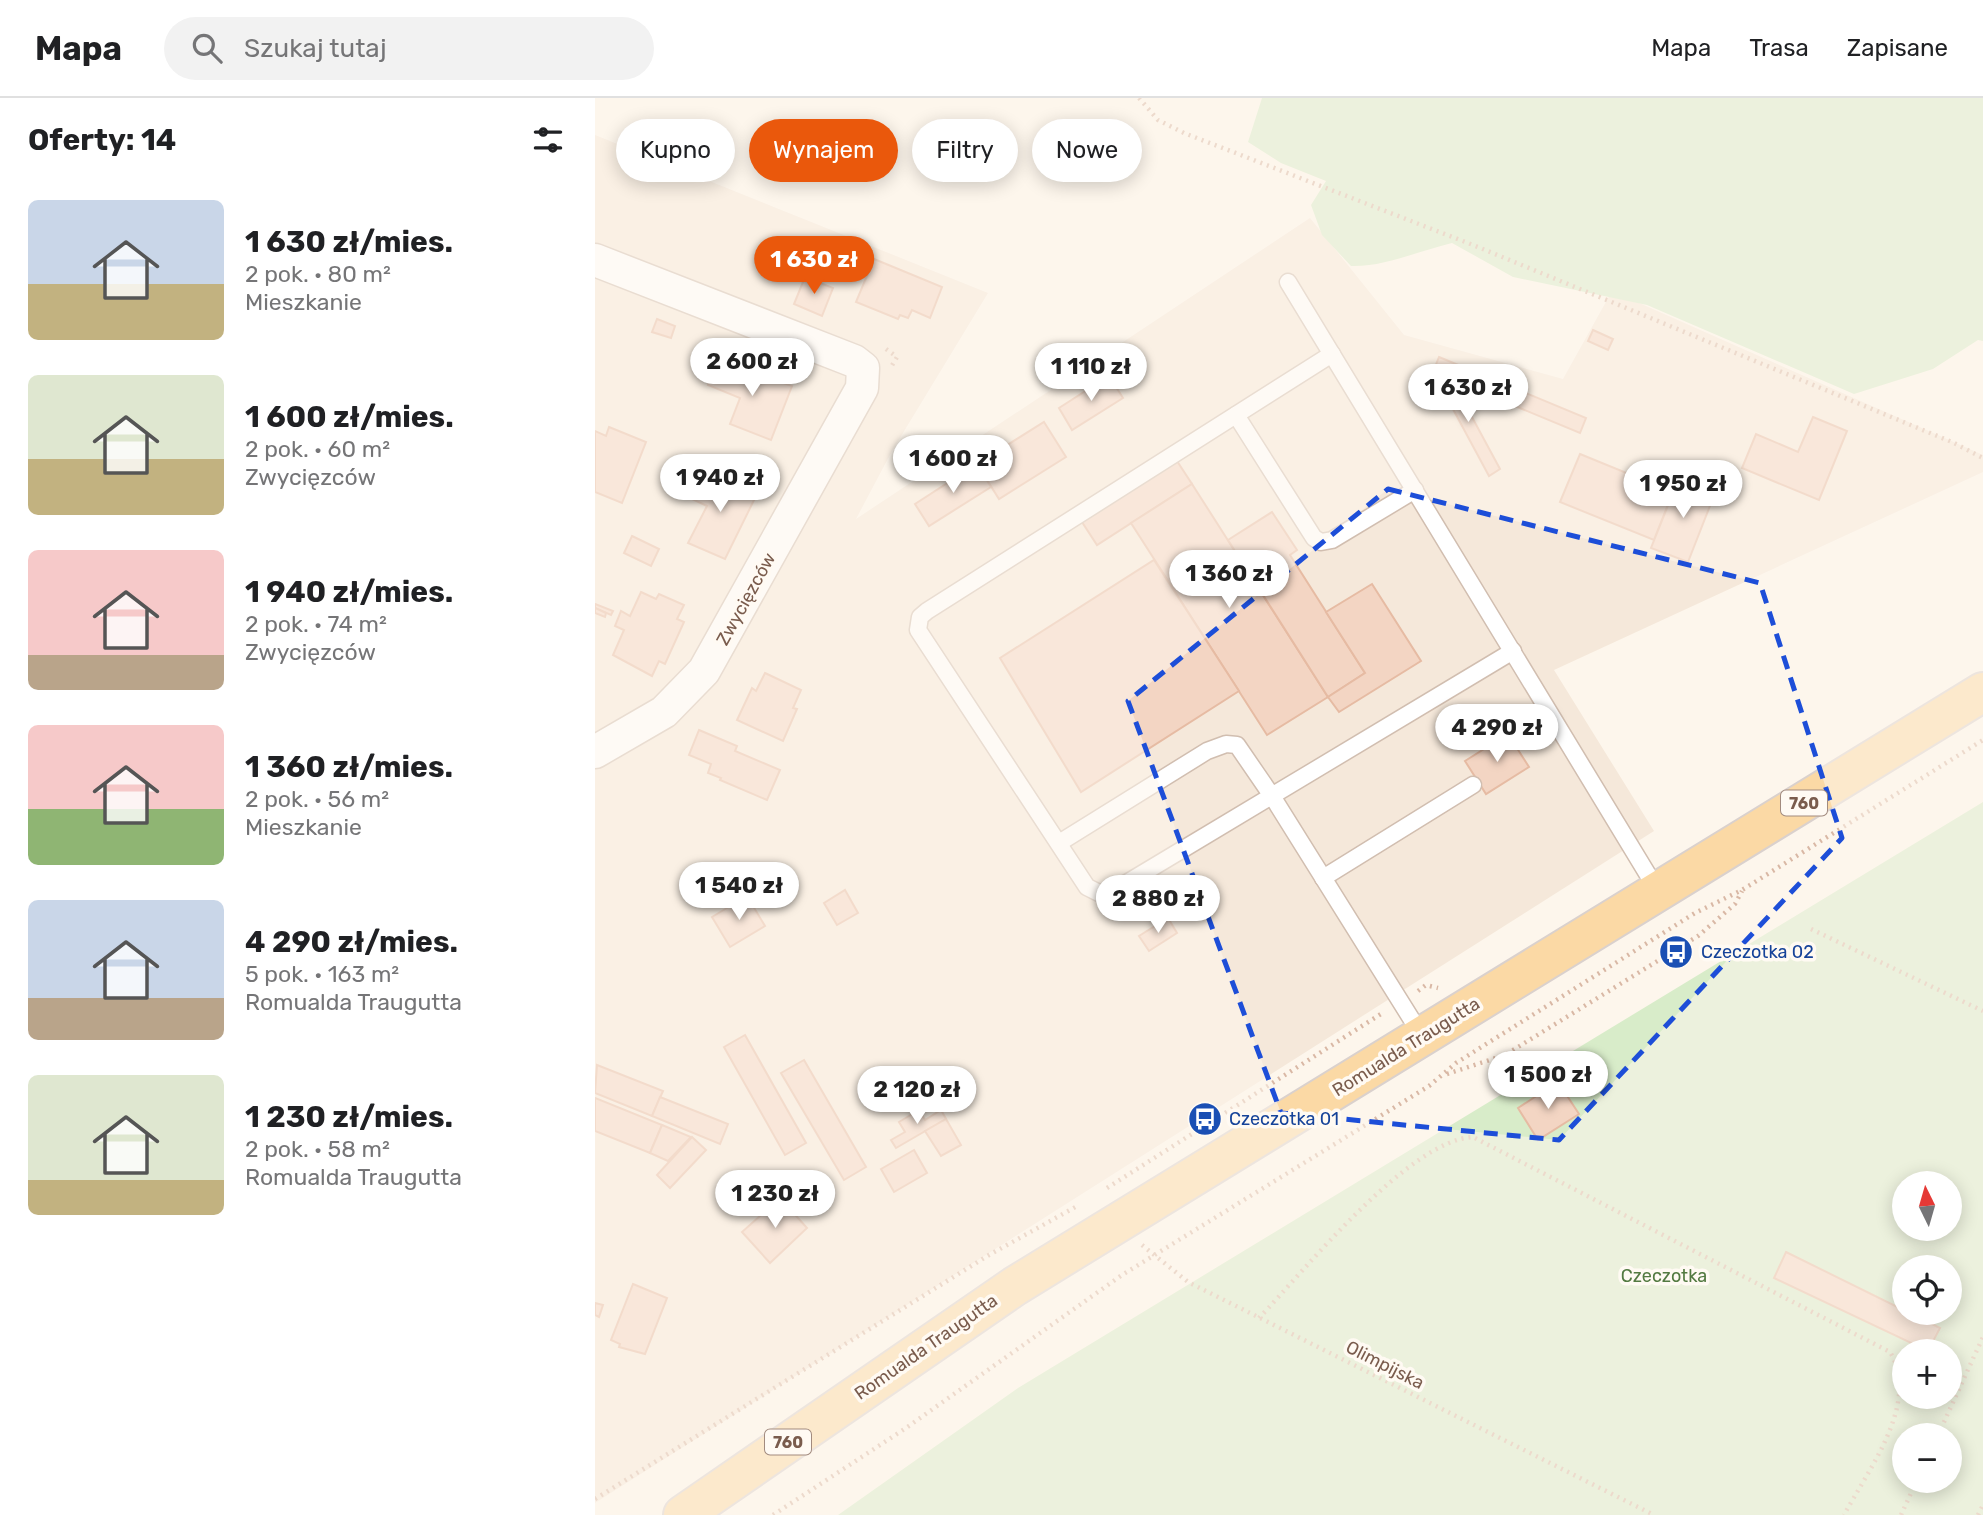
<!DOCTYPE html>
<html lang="pl">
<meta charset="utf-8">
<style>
:root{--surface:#fff;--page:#f2f2f2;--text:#202124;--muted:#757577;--line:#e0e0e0;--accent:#ea580c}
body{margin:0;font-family:Rubik,sans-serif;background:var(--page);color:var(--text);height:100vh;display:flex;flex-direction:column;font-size:26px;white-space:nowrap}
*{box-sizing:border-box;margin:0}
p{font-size:23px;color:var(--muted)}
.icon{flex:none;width:38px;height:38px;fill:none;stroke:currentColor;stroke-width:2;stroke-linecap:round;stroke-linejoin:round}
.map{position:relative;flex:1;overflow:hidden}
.side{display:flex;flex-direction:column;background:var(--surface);width:595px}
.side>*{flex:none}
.top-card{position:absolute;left:21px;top:21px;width:665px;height:63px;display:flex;gap:14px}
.needle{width:46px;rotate:355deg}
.buttons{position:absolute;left:1297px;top:1073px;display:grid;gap:14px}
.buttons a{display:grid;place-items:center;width:70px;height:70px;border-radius:50%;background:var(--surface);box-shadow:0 4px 18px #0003;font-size:35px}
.price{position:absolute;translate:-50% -60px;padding:0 16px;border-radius:24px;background:#fff;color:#222;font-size:23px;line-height:46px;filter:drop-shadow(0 2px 4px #0008)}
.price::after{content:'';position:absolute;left:50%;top:42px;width:21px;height:16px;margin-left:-10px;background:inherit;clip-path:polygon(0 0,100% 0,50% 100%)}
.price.active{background:var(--accent);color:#fff}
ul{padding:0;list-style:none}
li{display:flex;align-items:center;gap:21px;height:175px;padding:0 28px}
li span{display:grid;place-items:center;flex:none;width:196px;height:140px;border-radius:10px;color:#555}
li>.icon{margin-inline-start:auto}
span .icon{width:84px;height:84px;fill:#fffc;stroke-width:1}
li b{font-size:30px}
h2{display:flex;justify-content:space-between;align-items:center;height:84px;padding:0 28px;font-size:30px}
.chip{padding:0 24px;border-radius:32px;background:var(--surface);box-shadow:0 4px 18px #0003;font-size:24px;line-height:63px}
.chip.active{background:var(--accent);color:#fff}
header{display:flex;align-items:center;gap:42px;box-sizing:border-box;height:98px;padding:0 35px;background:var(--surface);border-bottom:2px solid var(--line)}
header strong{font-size:33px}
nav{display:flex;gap:38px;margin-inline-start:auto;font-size:24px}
.search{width:490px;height:63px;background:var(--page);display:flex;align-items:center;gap:18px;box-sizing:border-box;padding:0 24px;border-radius:38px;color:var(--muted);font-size:26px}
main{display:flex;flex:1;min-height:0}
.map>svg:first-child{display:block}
.residential{fill:#f5e8da}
.green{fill:#d8ecc9;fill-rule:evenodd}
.building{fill:#f3d5c3;stroke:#e6bba3;stroke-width:2}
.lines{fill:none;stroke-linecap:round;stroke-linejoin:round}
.lane-casing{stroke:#d1beb0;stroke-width:19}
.street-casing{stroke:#d1beb0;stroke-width:35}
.primary-casing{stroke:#dad1cd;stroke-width:42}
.path{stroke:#d9b8a5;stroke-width:4.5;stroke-dasharray:2 5;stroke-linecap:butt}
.lane{stroke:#fff;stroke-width:16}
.street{stroke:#fff;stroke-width:32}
.primary{stroke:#fbd9a5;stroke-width:38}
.marked{fill:none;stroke:#1d4ed8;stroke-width:5;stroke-dasharray:14 9;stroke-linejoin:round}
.labels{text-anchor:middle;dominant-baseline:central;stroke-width:7;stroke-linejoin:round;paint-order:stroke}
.shield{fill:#fffaf3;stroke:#a28b7f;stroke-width:2}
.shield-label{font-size:16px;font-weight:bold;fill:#7a5c4d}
.street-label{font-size:18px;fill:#7a5c4d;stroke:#fffaf3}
.transit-label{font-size:18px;fill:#164399;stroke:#fffaf3;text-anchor:start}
.park-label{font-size:18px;fill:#537a41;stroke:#fffaf3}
</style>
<header>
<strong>Mapa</strong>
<div class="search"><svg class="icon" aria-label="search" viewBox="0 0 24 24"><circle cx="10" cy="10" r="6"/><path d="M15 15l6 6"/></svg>Szukaj tutaj</div>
<nav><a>Mapa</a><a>Trasa</a><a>Zapisane</a></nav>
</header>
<main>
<section class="side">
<h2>Oferty: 14<svg class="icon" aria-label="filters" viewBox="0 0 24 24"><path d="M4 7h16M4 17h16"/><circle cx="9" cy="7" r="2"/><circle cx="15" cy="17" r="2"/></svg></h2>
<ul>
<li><span style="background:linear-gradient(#c9d6e8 60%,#c2b280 0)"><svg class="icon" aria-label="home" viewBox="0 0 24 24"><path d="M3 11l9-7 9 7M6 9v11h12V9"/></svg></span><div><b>1 630 zł/mies.</b><p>2 pok. · 80 m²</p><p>Mieszkanie</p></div></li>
<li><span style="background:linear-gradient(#dfe7d0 60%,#c2b280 0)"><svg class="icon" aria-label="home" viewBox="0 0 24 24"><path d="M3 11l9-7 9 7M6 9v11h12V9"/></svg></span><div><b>1 600 zł/mies.</b><p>2 pok. · 60 m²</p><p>Zwycięzców</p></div></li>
<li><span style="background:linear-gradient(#f6c9c9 75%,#b9a48a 0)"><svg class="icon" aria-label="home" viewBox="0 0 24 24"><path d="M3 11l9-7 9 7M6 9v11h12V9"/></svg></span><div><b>1 940 zł/mies.</b><p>2 pok. · 74 m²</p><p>Zwycięzców</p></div></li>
<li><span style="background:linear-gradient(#f6c9c9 60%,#8fb573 0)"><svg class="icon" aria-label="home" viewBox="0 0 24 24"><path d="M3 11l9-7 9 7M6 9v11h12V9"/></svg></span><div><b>1 360 zł/mies.</b><p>2 pok. · 56 m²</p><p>Mieszkanie</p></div></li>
<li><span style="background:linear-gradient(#c9d6e8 70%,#b9a48a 0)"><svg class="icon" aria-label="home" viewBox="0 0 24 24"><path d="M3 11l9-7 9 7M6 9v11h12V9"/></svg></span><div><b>4 290 zł/mies.</b><p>5 pok. · 163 m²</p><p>Romualda Traugutta</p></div></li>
<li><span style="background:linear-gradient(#dfe7d0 75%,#c2b280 0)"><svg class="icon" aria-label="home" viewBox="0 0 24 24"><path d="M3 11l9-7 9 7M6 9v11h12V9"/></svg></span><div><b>1 230 zł/mies.</b><p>2 pok. · 58 m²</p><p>Romualda Traugutta</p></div></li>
</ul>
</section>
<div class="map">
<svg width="1388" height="1417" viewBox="0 0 1388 1417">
<rect width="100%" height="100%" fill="#fdf6ec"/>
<path class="residential" d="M0 37 393 195 297 353 261 421 715 120 809 237 968 281 1017 193 1388 357V374L959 572 1059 733 0 1405Z"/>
<g class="green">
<path d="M667 0H1388V243L1383 242 1338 271 1259 296 1052 207 918 179 857 145C823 153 790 169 756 168L727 137 716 107 731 83 686 65 653 44Z"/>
<path d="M1388 704V1417H243L423 1290ZM1309 1085H1354V1130H1309ZM1309 1169H1354V1214H1309ZM1309 1253H1354V1298H1309ZM1309 1337H1354V1382H1309Z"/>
</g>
<g class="building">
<path d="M279 161 347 189 335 220 317 212 313 220 305 217 303 221 261 204Z"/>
<path d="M210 179 238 190 227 218 199 206Z"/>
<path d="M62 221 80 228 76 240 57 234Z"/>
<path d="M998 232 1018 241 1013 252 993 243Z"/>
<path d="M844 259 991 320 985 335 838 274Z"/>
<path d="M123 262 197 288 176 342 135 326 145 300 113 287Z"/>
<path d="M838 274 857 282 905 371 894 378Z"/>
<path d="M514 278 528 300 477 332 464 310Z"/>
<path d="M1218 319 1252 333 1224 402 1147 370 1161 336 1203 354Z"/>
<path d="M449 324 471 359 404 401 382 366Z"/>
<path d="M14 329 51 344 27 405 0 394V333L11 338Z"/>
<path d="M985 356 1078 394 1059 442 965 404Z"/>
<path d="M582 363 597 386 502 447 487 424Z"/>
<path d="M382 366 396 389 334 428 320 406Z"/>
<path d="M110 371 161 398 130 461 93 445 112 408 95 400Z"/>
<path d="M1084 380 1120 395 1093 464 1056 450Z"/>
<path d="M597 386 733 599 672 637 536 425Z"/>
<path d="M677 414 702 452 695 457 770 575 733 599 633 442Z"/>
<path d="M37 438 64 451 56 468 29 455Z"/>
<path d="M559 462 644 593 486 694 405 560Z"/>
<path d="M777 486 826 563 744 614 733 599 770 575 731 514Z"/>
<path d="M46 494 61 501 64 496 89 507 82 521 89 524 70 566 64 563 57 578 18 557 29 532 20 528 26 513 35 518Z"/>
<path d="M0 506 18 513 16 517 0 510Z"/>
<path d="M0 510 11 515 10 519 0 515Z"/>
<path d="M170 575 206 592 198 610 202 611 188 643 142 622 157 590 161 593Z"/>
<path d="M104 632 142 648 140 653 185 672 172 702 125 682 126 680 113 675 116 666 94 657Z"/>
<path d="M913 636 934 669 891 696 870 663Z"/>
<path d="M166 791 174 803 164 809 156 797Z"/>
<path d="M250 792 263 815 242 827 229 805Z"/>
<path d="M152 798 170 828 135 849 117 819Z"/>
<path d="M573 820 582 835 554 853 544 838Z"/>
<path d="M150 937 211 1045 190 1057 129 949Z"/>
<path d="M209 962 271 1069 249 1082 186 975Z"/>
<path d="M2 967 68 993 57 1018 0 995Z"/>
<path d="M963 984 984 1016 943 1042 923 1010Z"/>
<path d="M65 999 133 1026 125 1046 57 1018Z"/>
<path d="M0 1000 67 1027 55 1055 0 1033Z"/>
<path d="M324 1012 330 1022 346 1012 351 1021 301 1050 296 1042 310 1034 304 1024Z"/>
<path d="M351 1021 366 1047 346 1058 330 1033Z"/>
<path d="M67 1027 96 1039 73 1063 55 1055Z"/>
<path d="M97 1039 111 1052 75 1090 62 1077Z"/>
<path d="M319 1052 332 1075 299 1094 286 1071Z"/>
<path d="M185 1100 212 1130 175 1165 147 1134Z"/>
<path d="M1191 1154 1345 1230 1333 1253 1179 1180Z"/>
<path d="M38 1186 72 1200 50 1256 24 1249 25 1246 16 1242Z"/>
<path d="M0 1205 8 1207 4 1219 0 1217Z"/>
</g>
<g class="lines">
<g class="lane-casing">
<g id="lane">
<path d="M693 184 1064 795"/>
<path d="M737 256 332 513 325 519 323 532 492 789 510 798 918 553"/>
<path d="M641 317 719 440 726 444 737 442 820 392"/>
<path d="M464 745 612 653 631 646 642 647 677 698 827 938"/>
<path d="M728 780 878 687"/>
</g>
</g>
<g class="street-casing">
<path id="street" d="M0 162 259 263 268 270 267 290 109 573 69 614 0 654"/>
</g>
<g class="primary-casing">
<path id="primary" d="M88 1417 420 1188 1388 594"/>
</g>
<g class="path">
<path d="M544 0 563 22 589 35 878 147 1357 344 1388 360"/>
<path d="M291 251 302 259 296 269"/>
<path d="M1216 831 1388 913"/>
<path d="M823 893 831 887 843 890"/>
<path d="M852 976 910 957 1103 838 1140 806 1147 793"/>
<path d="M512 1090 789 914"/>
<path d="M547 1147 593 1184 1059 1417"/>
<path d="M664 1220C710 1172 814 1042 878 1039L1295 1254C1326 1304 1273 1372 1249 1417"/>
<path d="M1343 1337 1388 1239"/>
<path d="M0 1401 394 1157 484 1107"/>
<path d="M178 1417 311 1330 527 1177 834 988 861 965 1100 815 1147 792 1388 642"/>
<path d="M1306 1417 1322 1382"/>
<path d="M1383 1417 1388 1407"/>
</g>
<use href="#lane" class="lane"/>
<use href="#street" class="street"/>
<use href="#primary" class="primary"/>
</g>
<path d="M0 0H1388V1417H0ZM793 391 1165 485 1247 740 964 1042 686 1015 533 603Z" fill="#fdf6ec" fill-opacity=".55" fill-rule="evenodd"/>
<path class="marked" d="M793 391 1165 485 1247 740 964 1042 686 1015 533 603Z"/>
<defs>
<g id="bus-disc" transform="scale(1.75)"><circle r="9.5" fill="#1a4fb4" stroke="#fffaf3"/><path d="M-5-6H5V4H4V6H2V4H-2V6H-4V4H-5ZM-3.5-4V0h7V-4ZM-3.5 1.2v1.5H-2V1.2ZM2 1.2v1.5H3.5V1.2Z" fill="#fff"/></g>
</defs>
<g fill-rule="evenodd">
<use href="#bus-disc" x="1081" y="854"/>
<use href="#bus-disc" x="610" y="1021"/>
</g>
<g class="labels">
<g class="shield">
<rect x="1186" y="692.5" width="46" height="25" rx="5"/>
<rect x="170" y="1331.5" width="46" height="25" rx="5"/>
</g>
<g class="shield-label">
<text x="1209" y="705">760</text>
<text x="193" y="1344">760</text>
</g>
<g class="street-label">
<text transform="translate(151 501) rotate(-61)">Zwycięzców</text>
<text transform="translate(811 949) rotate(-32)">Romualda Traugutta</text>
<text transform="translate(331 1249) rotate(-35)">Romualda Traugutta</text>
<text transform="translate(790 1267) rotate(27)">Olimpijska</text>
</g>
<g class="transit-label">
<text x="1106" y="854">Czeczotka 02</text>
<text x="634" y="1021">Czeczotka 01</text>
</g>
<g class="park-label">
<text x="1069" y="1178">Czeczotka</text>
</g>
</g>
</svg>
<div class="buttons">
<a><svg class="needle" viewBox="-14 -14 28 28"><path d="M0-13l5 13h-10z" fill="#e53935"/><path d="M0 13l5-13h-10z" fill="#757577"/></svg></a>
<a><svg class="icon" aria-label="locate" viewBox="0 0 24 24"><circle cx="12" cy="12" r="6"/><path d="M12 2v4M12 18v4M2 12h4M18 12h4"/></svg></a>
<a>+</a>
<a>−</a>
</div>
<b class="price active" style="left:219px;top:198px">1 630 zł</b>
<b class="price" style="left:157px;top:300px">2 600 zł</b>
<b class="price" style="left:496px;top:305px">1 110 zł</b>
<b class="price" style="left:873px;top:326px">1 630 zł</b>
<b class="price" style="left:358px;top:397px">1 600 zł</b>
<b class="price" style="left:125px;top:416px">1 940 zł</b>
<b class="price" style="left:1088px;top:422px">1 950 zł</b>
<b class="price" style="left:634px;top:512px">1 360 zł</b>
<b class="price" style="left:902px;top:666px">4 290 zł</b>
<b class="price" style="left:144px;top:824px">1 540 zł</b>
<b class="price" style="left:563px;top:837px">2 880 zł</b>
<b class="price" style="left:953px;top:1013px">1 500 zł</b>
<b class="price" style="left:322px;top:1028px">2 120 zł</b>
<b class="price" style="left:180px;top:1132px">1 230 zł</b>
<div class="top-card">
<a class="chip">Kupno</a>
<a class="chip active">Wynajem</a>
<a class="chip">Filtry</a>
<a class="chip">Nowe</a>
</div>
</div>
</main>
